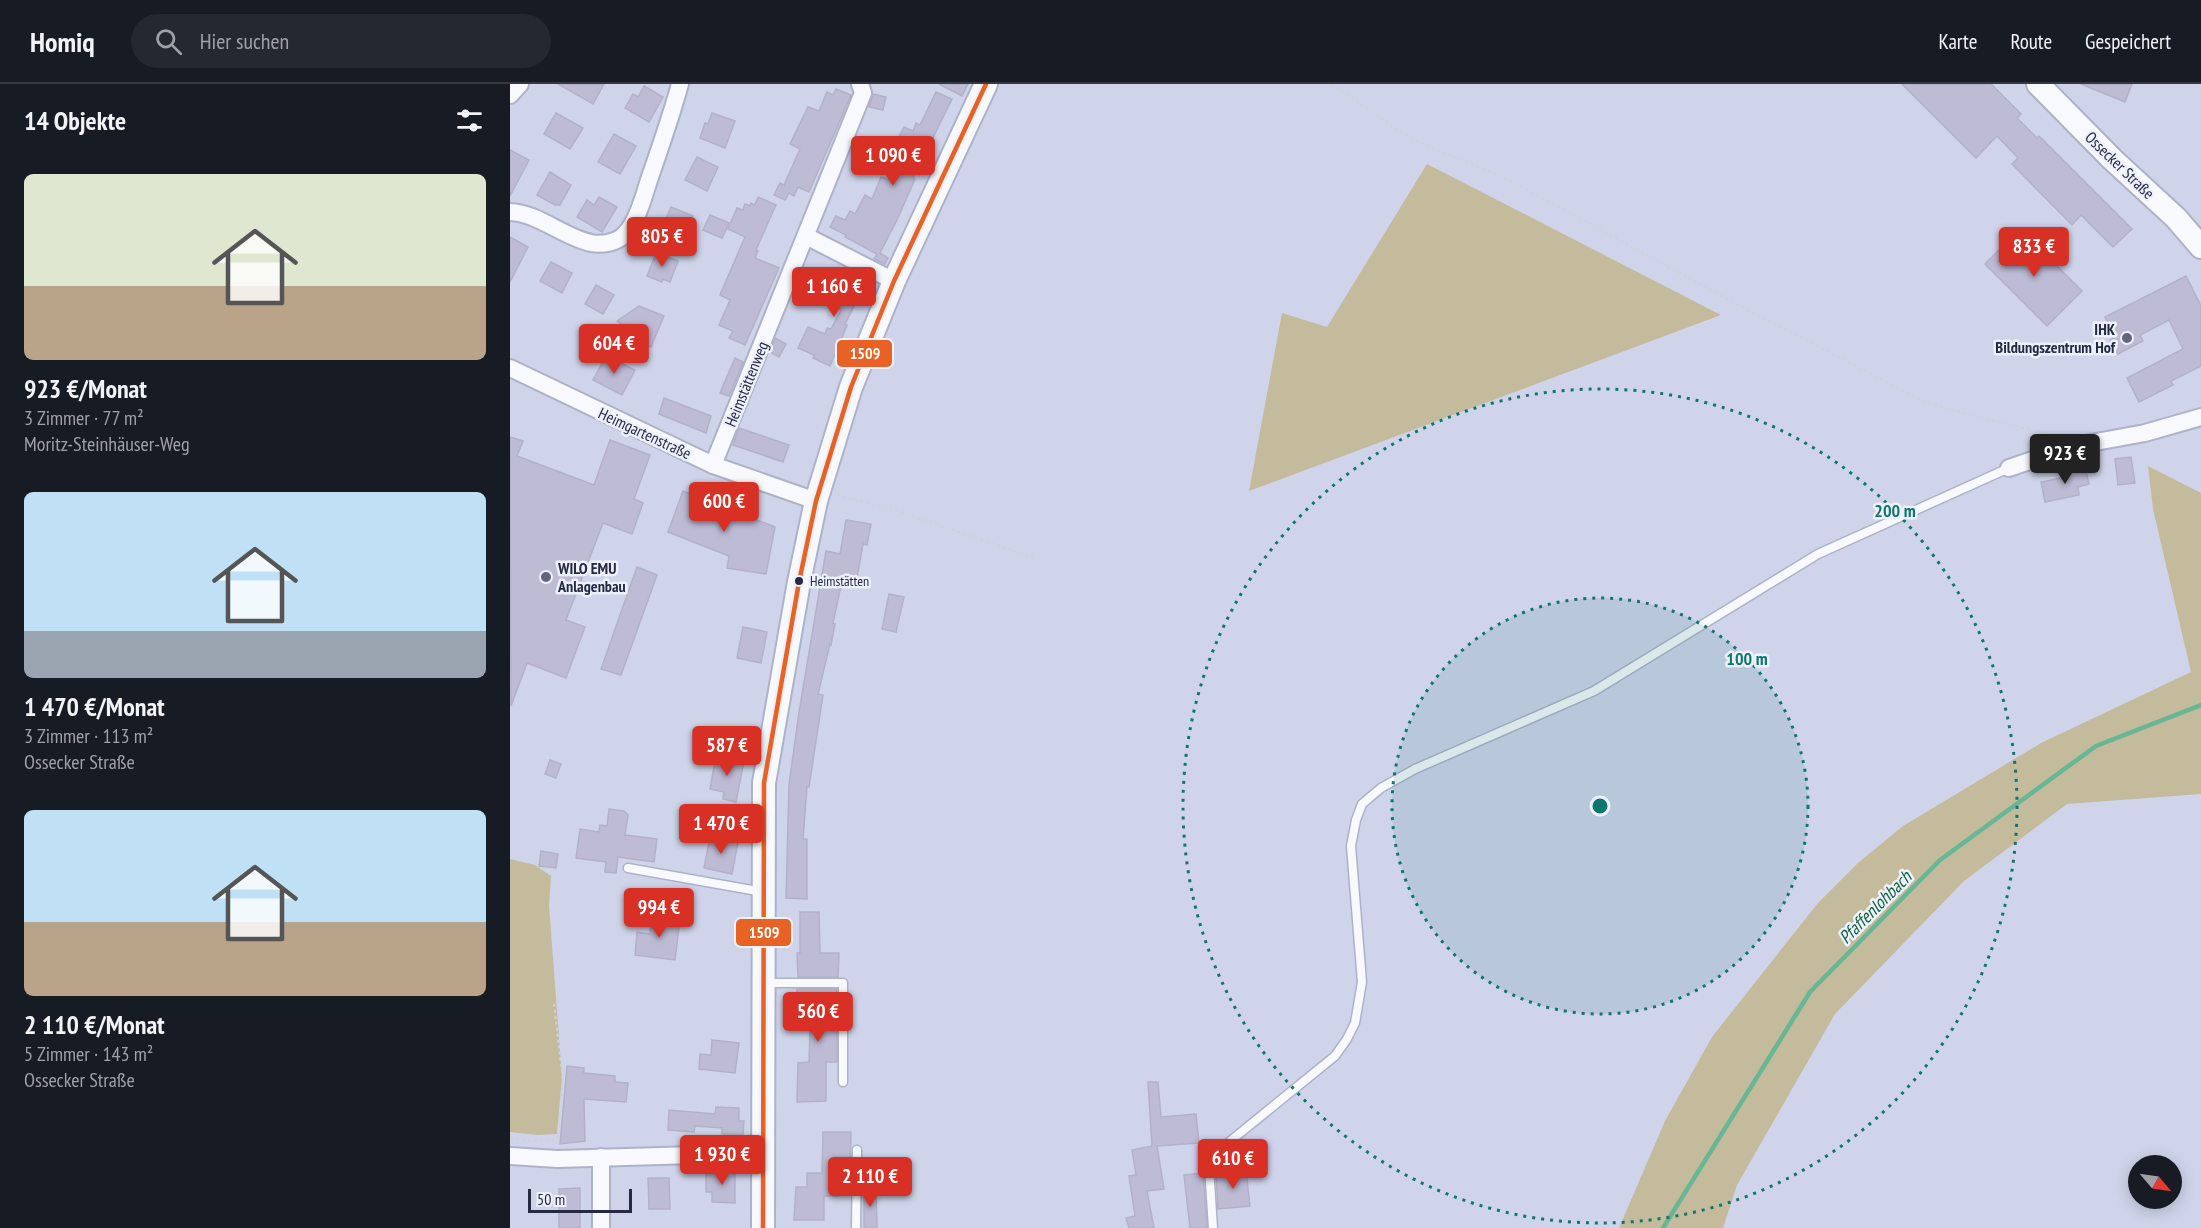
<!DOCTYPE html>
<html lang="de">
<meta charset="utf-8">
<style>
:root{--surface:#171b24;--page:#242831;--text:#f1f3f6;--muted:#9ea1a6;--line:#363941;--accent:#d93025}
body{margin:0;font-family:"PT Sans Narrow",sans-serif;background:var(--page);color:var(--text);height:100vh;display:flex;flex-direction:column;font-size:22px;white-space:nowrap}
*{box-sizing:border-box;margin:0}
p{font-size:20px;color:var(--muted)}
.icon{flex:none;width:33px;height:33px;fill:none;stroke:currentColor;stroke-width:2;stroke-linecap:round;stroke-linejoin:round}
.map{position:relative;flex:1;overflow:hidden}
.drawer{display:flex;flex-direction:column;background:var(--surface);width:510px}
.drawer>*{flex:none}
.needle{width:39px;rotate:119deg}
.tools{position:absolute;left:1618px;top:1071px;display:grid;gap:12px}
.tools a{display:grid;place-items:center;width:54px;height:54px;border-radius:50%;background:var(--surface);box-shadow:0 3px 15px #0003;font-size:30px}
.scale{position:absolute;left:18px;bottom:15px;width:104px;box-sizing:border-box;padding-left:6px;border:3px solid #252942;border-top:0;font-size:16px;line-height:21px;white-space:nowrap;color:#252942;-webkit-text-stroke:4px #edf0fd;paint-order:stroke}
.price{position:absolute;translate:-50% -51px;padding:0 14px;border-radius:6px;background:var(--accent);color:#fff;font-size:20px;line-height:39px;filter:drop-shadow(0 2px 3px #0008)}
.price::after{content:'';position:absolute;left:50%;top:36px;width:18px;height:14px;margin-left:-9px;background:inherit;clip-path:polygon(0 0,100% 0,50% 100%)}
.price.on{background:#222;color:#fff}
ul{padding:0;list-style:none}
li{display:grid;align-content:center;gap:12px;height:318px;padding:0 24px}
li span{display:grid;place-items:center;height:186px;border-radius:9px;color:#555}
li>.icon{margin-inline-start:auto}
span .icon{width:108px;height:108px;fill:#fffc;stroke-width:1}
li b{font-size:26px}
h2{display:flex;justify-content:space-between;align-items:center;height:72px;padding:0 24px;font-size:26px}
header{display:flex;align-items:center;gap:36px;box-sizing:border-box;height:84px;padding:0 30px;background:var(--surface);border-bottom:2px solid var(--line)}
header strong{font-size:28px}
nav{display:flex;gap:33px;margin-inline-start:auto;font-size:21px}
.search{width:420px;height:54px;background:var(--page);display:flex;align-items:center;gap:15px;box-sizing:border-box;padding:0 21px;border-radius:33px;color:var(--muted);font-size:22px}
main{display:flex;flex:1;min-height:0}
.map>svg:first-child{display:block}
.green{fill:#c3bb9b}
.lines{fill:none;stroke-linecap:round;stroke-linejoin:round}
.stream{stroke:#67b694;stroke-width:4.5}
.building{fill:#bebcd5;stroke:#b3b1c8;stroke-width:1.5}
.lane-casing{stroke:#aeb2c8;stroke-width:11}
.street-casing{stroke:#aeb2c8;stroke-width:20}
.secondary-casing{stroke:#aeb2c8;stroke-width:26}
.path{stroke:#d0d1d9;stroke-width:2;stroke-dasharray:3 3;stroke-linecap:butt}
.lane{stroke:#f8f9fc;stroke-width:8}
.street{stroke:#f8f9fc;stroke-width:16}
.secondary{stroke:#f8f9fc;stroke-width:22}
.bus-1-casing{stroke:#edf0fd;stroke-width:9}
.bus-1{stroke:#e86224;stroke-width:4.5}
.ring{fill:none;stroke:#0f766e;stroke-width:3;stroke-dasharray:3 6}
.poi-dot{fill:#61657d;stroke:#edf0fd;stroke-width:2}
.bus-dot{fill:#252942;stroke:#edf0fd;stroke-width:2}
.labels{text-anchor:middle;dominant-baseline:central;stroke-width:5;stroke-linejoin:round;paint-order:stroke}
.bus-label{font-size:14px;fill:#252942;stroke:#edf0fd;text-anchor:start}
.street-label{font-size:16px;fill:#252942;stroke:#edf0fd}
.poi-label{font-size:16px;font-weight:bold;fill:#252942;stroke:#edf0fd;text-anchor:end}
.water-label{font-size:18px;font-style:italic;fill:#11613a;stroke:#edf0fd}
.centre{fill:#0f766e;stroke:#edf0fd;stroke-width:3}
.ring-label{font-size:18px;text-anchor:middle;font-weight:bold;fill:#0f766e;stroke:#edf0fd;stroke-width:5;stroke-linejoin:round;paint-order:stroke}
.line-badge{stroke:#edf0fd;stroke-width:2}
.badge-label{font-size:16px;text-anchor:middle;font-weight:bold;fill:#fff}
</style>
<header>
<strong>Homiq</strong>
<div class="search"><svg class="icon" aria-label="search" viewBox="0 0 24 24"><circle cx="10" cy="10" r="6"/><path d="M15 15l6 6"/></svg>Hier suchen</div>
<nav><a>Karte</a><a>Route</a><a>Gespeichert</a></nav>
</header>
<main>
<section class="drawer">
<h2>14 Objekte<svg class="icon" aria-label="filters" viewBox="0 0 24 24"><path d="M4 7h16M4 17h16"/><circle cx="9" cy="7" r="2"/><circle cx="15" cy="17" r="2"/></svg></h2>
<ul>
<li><span style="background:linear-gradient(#dfe7d0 60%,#b9a48a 0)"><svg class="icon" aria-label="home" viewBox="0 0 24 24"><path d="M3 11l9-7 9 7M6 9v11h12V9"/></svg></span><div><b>923 €/Monat</b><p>3 Zimmer · 77 m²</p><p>Moritz-Steinhäuser-Weg</p></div></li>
<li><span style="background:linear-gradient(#bfe0f5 75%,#9aa5b1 0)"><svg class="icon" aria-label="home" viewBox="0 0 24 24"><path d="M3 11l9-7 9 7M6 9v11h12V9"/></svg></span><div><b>1 470 €/Monat</b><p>3 Zimmer · 113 m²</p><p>Ossecker Straße</p></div></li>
<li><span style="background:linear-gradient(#bfe0f5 60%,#b9a48a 0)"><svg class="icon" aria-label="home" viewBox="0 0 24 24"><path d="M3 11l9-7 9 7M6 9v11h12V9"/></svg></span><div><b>2 110 €/Monat</b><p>5 Zimmer · 143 m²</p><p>Ossecker Straße</p></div></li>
</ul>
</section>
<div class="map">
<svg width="1691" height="1144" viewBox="0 0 1691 1144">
<rect width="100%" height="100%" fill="#d0d4ea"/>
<g class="green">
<path d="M917 80 1211 231 739 407 772 229 817 243Z"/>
<path d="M1638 382 1691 409V710L1557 720 1454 797 1325 930 1227 1101 1213 1144H1109L1155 1037 1202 953 1308 819 1348 779 1393 742 1531 659 1681 588 1643 425Z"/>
<path d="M0 775 25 781 41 792 39 822 52 993 47 1050 28 1051 0 1048Z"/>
</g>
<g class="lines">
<path class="stream" d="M1153 1144 1300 908 1430 776 1586 662 1691 621"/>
</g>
<g class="building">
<path d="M48 0H94L83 20Z"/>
<path d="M429 0H458L452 12Z"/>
<path d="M1392 0H1481L1511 30 1507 34 1527 54 1529 52 1622 145 1603 163 1571 131 1562 141 1502 80 1508 74 1487 52 1466 74Z"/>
<path d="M1571 0H1622L1615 18Z"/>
<path d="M134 2 153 13 139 38 115 24 123 10 128 13Z"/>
<path d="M326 5 341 11 299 108 288 103 284 112 279 109 275 116 264 111 270 99 274 101 290 65 280 60 298 23 309 27 317 8 323 11Z"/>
<path d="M426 8 442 15 403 94 405 95 387 136 370 169 378 174 375 180 364 175 367 170 335 153 336 151 320 143 326 132 335 136 340 127 345 130 355 111 362 115 371 93 379 96 380 93 383 94 398 63 387 57 394 43 403 47 406 39 410 41Z"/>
<path d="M363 10 376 13 373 26 359 23Z"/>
<path d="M46 29 73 44 60 65 34 50Z"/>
<path d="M202 29 225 37 215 64 190 54 195 39 198 40Z"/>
<path d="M104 50 126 62 110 90 88 78Z"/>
<path d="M0 66 19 76 0 112Z"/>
<path d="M187 73 208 83 197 107 175 96Z"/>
<path d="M40 88 61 101 50 121H45L27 111Z"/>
<path d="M89 113 107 123 92 148 67 133 77 116 84 121Z"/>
<path d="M248 113 266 121 246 166 248 167 245 174 269 184 235 261 219 254 223 247 209 241 220 216 210 211 235 153 218 145 227 124 233 126 235 120 240 122 241 119 245 121Z"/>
<path d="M161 123 183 132 176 149 154 140Z"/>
<path d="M200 131 219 139 212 154 193 146Z"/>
<path d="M1510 145 1572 207 1537 242 1475 180Z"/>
<path d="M0 153 18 163 0 198Z"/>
<path d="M146 169 168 177 160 198 153 195 152 198 137 192Z"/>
<path d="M41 178 62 189 52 209 30 197Z"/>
<path d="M317 185 338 196 341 190 356 199 335 240 337 241 333 251 320 282 303 274 304 271 288 264 298 243 315 250 317 244 321 245 331 226 324 223 329 212 319 206 320 203 310 198Z"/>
<path d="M1676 192 1691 222V282L1661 297 1663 301 1629 318 1617 294 1673 265 1659 236 1630 251 1633 257 1608 270 1600 256 1606 253 1595 233Z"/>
<path d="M86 201 104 211 93 230 75 220Z"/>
<path d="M129 222 154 232 141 263 111 250 114 242 107 237Z"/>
<path d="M265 254 276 260 269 273 260 268Z"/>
<path d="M96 272 125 286 112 311 83 296Z"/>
<path d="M225 274 233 278 219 312 210 309Z"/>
<path d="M154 314 201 332 196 349 149 330Z"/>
<path d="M229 344 279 361 273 378 223 361Z"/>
<path d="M0 353 13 357 7 372 84 401 100 356 140 371 124 415 133 419 122 450 93 439 56 536 75 543 56 594 17 579 1 622Z"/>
<path d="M1621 373 1625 399 1608 401 1605 375Z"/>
<path d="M1575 382 1579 400 1568 403 1569 411 1535 418 1531 398 1556 393 1555 387Z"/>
<path d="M173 407 265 443 256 490 217 484 219 472 158 448Z"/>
<path d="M336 436 361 440 357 461 353 460 347 494 333 492 323 539 325 540 321 561 320 560 308 610 313 611 299 703H297L293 755H297V815L276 814 279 701 289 628 316 467 330 470Z"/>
<path d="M127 483 147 491 111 591 91 585Z"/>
<path d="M379 510 394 513 386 548 372 545Z"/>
<path d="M233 543 257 548 251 579 227 574Z"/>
<path d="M206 672 234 677 226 718 213 715 214 708 200 705Z"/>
<path d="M40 676 51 680 46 694 35 690Z"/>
<path d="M99 725 114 727 118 731 115 751 147 755 144 778 108 773 106 789 95 788 96 778 66 774 70 745 89 748 90 741 97 742Z"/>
<path d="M200 753 228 758 222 790 194 784Z"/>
<path d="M31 767 48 770 46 784 29 782Z"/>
<path d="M290 828H309L310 869H329L328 893H288L287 869H290Z"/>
<path d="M142 832 170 835 165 876 125 871 127 848 140 850Z"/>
<path d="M287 905H327V978H316V1017L287 1018 288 979 299 978 301 919H287Z"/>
<path d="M202 956 229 959 225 989 189 985 190 970 201 971Z"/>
<path d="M57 982 74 984V989L105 992V998L118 999 116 1018 74 1015 75 1057 50 1060Z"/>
<path d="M638 998H648L651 1033 686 1030 689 1059 647 1062 654 1105 637 1107 644 1144H619L616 1134 625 1132 619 1092 626 1091 622 1066 642 1062Z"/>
<path d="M206 1023 229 1024V1037H234L233 1051 212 1050V1044L185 1042 184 1048 158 1046 159 1026 205 1030Z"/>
<path d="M313 1048H341L340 1089H328V1112H314V1136H284L286 1103H297V1089H312Z"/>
<path d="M736 1086 740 1122 708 1125 706 1089Z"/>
<path d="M202 1087H225V1119L202 1118V1108H196V1090L202 1089Z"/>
<path d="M693 1089 697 1144H680L674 1091Z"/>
<path d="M138 1094H159L160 1125H139Z"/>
<path d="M70 1104V1144H49V1105Z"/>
<path d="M354 1104H366L367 1144H354Z"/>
</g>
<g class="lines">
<g class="lane-casing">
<g id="lane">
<path d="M118 784 253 808"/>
<path d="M256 899H333V998"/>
<path d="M346 1144 347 1066"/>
<path d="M703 1144 699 1082 709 1067 724 1054 825 972 837 955 845 939 852 898 841 762 846 736 852 720 871 704 905 685 1084 607 1308 470 1499 384"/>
</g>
</g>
<g class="street-casing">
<g id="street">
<path d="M0 11 10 0"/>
<path d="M0 128C28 129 53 153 81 159 92 161 107 159 115 150 127 138 134 112 139 96 150 64 161 33 170 0"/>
<path d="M296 152 384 197"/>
<path d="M0 284 203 381 306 417"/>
<path d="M203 381 353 9 350 0"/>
<path d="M1499 384 1564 362 1635 349 1691 333"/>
<path d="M0 1072 47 1075 254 1069"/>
<path d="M91 1144V1073"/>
</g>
</g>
<g class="secondary-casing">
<g id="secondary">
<path d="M1528 0 1602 75 1666 134 1691 163"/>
<path d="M253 1144 254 699 289 498 306 417 341 303 384 197 476 0"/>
</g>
</g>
<g class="path">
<path d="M821 0 903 56 995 94 1227 220 1407 314 1442 326 1546 352"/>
<path d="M327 411 382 425 525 474"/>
<path d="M44 920 53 998 47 1061"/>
<path d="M0 1054 23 1057 45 1056"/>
</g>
<use href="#lane" class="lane"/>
<use href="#street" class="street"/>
<use href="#secondary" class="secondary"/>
<g class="bus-1-casing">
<path id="bus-1" d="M253 1144 254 699 289 498 306 417 341 303 384 197 476 0"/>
</g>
<use href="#bus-1" class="bus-1"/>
</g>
<circle cx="1090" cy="722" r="208" fill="#0f766e" fill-opacity=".12"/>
<g class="ring">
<circle cx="1090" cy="722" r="208"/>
<circle cx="1090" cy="722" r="417"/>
</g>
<g class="poi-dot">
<circle cx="1617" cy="254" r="6"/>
<circle cx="36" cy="493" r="6"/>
</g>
<circle class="bus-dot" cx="289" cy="497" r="5"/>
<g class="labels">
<g class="bus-label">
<text x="300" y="497">Heimstätten</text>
</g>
<g class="street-label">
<text transform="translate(1610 81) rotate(44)">Ossecker Straße</text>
<text transform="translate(236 300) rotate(-68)">Heimstättenweg</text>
<text transform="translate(135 349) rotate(25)">Heimgartenstraße</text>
</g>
<g class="poi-label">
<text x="1605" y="245">IHK<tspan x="1605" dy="18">Bildungszentrum Hof</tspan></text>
<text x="48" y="484" text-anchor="start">WILO EMU<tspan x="48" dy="18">Anlagenbau</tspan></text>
</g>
<g class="water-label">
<text transform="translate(1365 823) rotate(-45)">Pfaffenlohbach</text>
</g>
</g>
<circle cx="1090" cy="722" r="9" class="centre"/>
<g class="ring-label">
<text x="1385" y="433">200 m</text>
<text x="1237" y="581">100 m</text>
</g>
<g class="line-badge">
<rect x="326" y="255" width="57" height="29" rx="6" fill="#e86224"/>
<rect x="225" y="834" width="57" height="29" rx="6" fill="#e86224"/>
</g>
<g class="badge-label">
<text x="355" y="275">1509</text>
<text x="254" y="854">1509</text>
</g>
</svg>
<div class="tools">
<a><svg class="needle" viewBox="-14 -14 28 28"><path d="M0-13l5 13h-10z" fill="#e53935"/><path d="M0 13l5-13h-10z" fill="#9ea1a6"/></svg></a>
</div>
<div class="scale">50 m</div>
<b class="price" style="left:383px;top:103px">1 090 €</b>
<b class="price" style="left:152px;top:184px">805 €</b>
<b class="price" style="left:1524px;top:194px">833 €</b>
<b class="price" style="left:324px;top:234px">1 160 €</b>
<b class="price" style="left:104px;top:291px">604 €</b>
<b class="price on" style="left:1555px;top:401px">923 €</b>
<b class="price" style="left:214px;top:449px">600 €</b>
<b class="price" style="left:217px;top:693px">587 €</b>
<b class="price" style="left:211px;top:771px">1 470 €</b>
<b class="price" style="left:149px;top:855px">994 €</b>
<b class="price" style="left:308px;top:959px">560 €</b>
<b class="price" style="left:212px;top:1102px">1 930 €</b>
<b class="price" style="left:723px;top:1106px">610 €</b>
<b class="price" style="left:360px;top:1124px">2 110 €</b>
</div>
</main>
